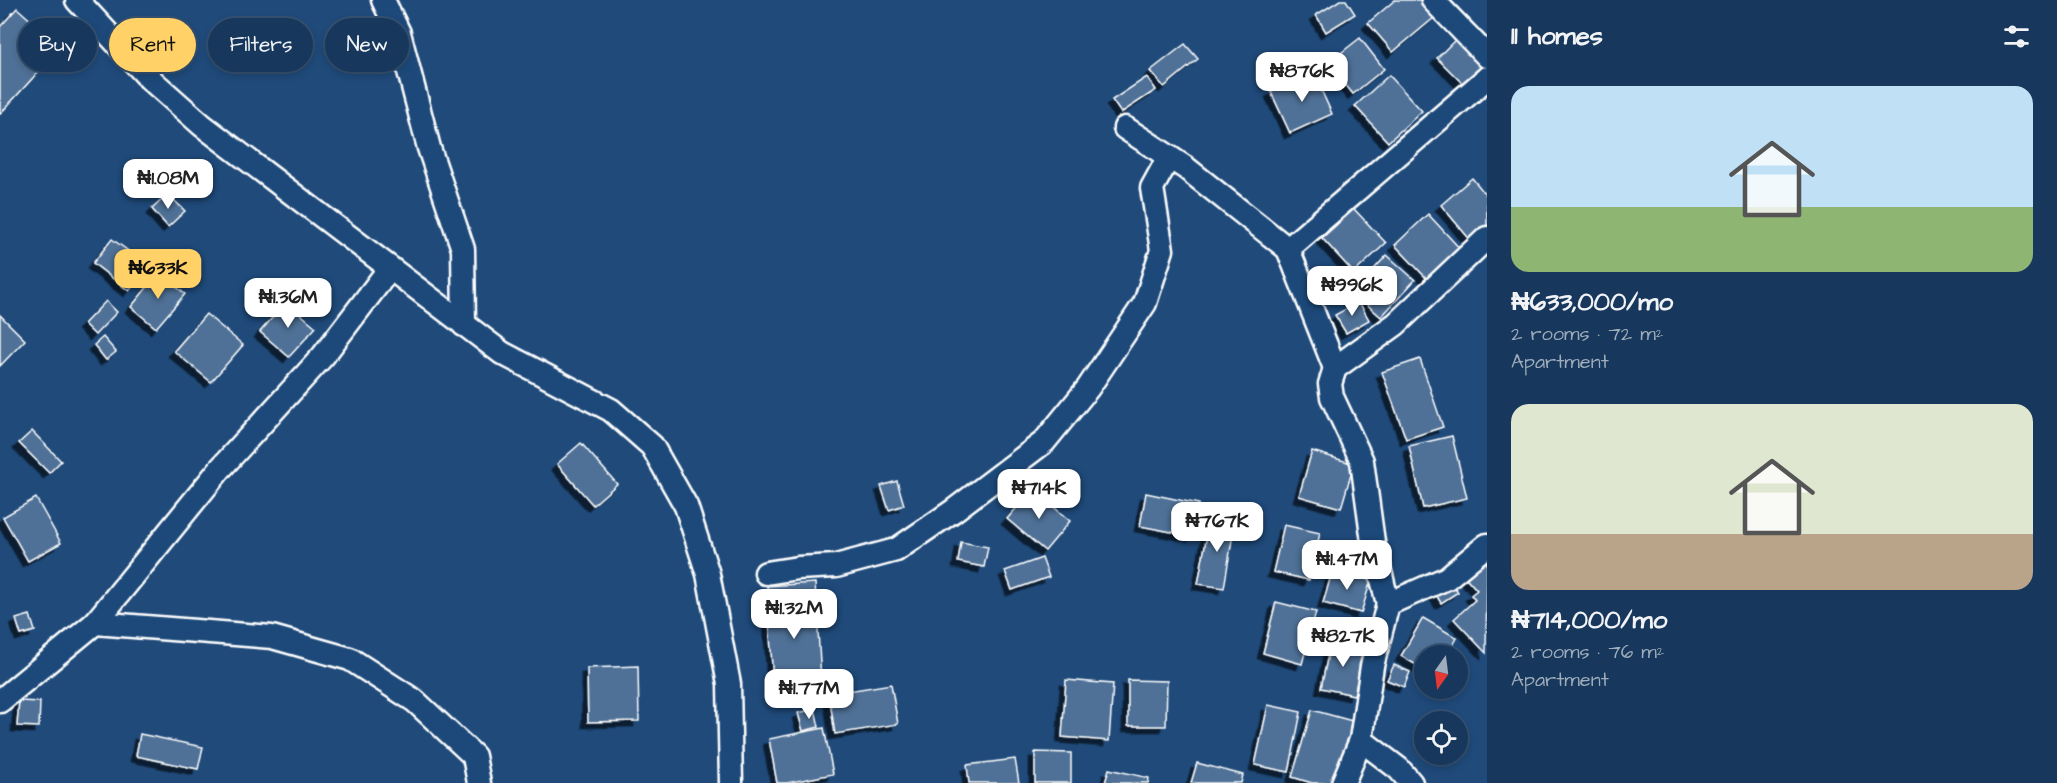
<!DOCTYPE html>
<meta charset="utf-8">
<style>
:root{--surface:#17385c;--page:#203f62;--text:#f1f3f6;--muted:#9eacbb;--line:#365272;--accent:#ffd166}
body{margin:0;font-family:"Architects Daughter",sans-serif;background:var(--page);color:var(--text);height:100vh;display:flex;flex-direction:column;font-size:22px;white-space:nowrap}
*{box-sizing:border-box;margin:0}
p{font-size:20px;color:var(--muted)}
.icon{flex:none;width:33px;height:33px;fill:none;stroke:currentColor;stroke-width:2;stroke-linecap:round;stroke-linejoin:round}
.map{position:relative;flex:1;overflow:hidden}
.panel{display:flex;flex-direction:column;background:var(--surface);width:570px}
.panel>*{flex:none}
.top-card{position:absolute;left:18px;top:18px;width:570px;height:54px;display:flex;gap:12px}
.needle{width:39px;rotate:194deg}
.tools{position:absolute;left:1414px;top:645px;display:grid;gap:12px}
.tools a{display:grid;place-items:center;width:54px;height:54px;border-radius:50%;background:var(--surface);box-shadow:0 3px 9px #0003,0 0 0 2px var(--line);font-size:30px}
.price{position:absolute;translate:-50% -51px;padding:0 14px;border-radius:12px;background:#fff;color:#222;font-size:20px;line-height:39px;filter:drop-shadow(0 2px 3px #0008)}
.price::after{content:'';position:absolute;left:50%;top:36px;width:18px;height:14px;margin-left:-9px;background:inherit;clip-path:polygon(0 0,100% 0,50% 100%)}
.price.selected{background:var(--accent);color:#111}
ul{padding:0;list-style:none}
li{display:grid;align-content:center;gap:12px;height:318px;padding:0 24px}
li span{display:grid;place-items:center;height:186px;border-radius:18px;color:#555}
li>.icon{margin-inline-start:auto}
span .icon{width:108px;height:108px;fill:#fffc;stroke-width:1}
li b{font-size:26px}
h2{display:flex;justify-content:space-between;align-items:center;height:72px;padding:0 24px;font-size:26px}
.pill{padding:0 21px;border-radius:27px;background:var(--surface);box-shadow:0 3px 9px #0003,0 0 0 2px var(--line);font-size:21px;line-height:54px}
.pill.selected{background:var(--accent);color:#111}
main{display:flex;flex:1;min-height:0}
.map>svg:first-child{display:block}
.building{fill:#507197;stroke:#fff;stroke-width:1.5;filter:url(#shadow)}
.lines{fill:none;stroke-linecap:round;stroke-linejoin:round}
.minor-casing{stroke:#fff;stroke-width:27}
.minor{stroke:#1f4a7a;stroke-width:22}
</style>
<main>
<div class="map">
<svg width="1487" height="783" viewBox="0 0 1487 783">
<defs>
<filter id="shadow"><feDropShadow dx="-5.5" dy="5.5" stdDeviation="0" flood-color="#0009"/></filter>
</defs>
<rect width="100%" height="100%" fill="#1f4a7a"/>
<filter id="ink" filterUnits="userSpaceOnUse"><feTurbulence type="fractalNoise" baseFrequency=".0167" numOctaves="2"/><feDisplacementMap in="SourceGraphic" scale="12" xChannelSelector="R" yChannelSelector="G"/><feConvolveMatrix kernelMatrix="1 2 1 2 8 2 1 2 1" color-interpolation-filters="sRGB"/></filter>
<g filter="url(#ink)">
<g class="building">
<path d="M1340 0H1346L1355 14 1326 32 1316 15Z"/>
<path d="M1395 0H1420L1435 17 1393 52 1368 23Z"/>
<path d="M17 8 61 47 0 114V27Z"/>
<path d="M1462 33 1487 64 1465 86 1437 58Z"/>
<path d="M1360 38 1384 69 1353 94 1328 63Z"/>
<path d="M1185 44 1198 59 1164 87 1150 71Z"/>
<path d="M1313 72 1332 114 1290 133 1271 92Z"/>
<path d="M1389 75 1422 111 1388 142 1355 106Z"/>
<path d="M1147 77 1156 90 1121 113 1112 100Z"/>
<path d="M1472 178 1487 196V229L1472 242 1441 205Z"/>
<path d="M168 194 185 211 168 227 152 209Z"/>
<path d="M1354 209 1386 243 1354 273 1322 238Z"/>
<path d="M1428 214 1463 252 1430 282 1395 245Z"/>
<path d="M112 239 149 266 129 291 93 263Z"/>
<path d="M1387 255 1415 280 1381 317 1353 292Z"/>
<path d="M159 273 185 294 156 328 131 307Z"/>
<path d="M106 301 117 312 95 335 84 324Z"/>
<path d="M286 302 316 327 289 357 260 332Z"/>
<path d="M1359 302 1369 320 1346 333 1335 315Z"/>
<path d="M206 314 243 345 211 382 174 351Z"/>
<path d="M0 315 25 340 0 366Z"/>
<path d="M103 337 116 352 106 360 94 345Z"/>
<path d="M1420 359 1443 427 1406 439 1382 372Z"/>
<path d="M32 431 61 461 49 473 19 443Z"/>
<path d="M1452 436 1467 498 1423 508 1409 446Z"/>
<path d="M581 443 617 484 593 505 557 464Z"/>
<path d="M1312 451 1354 464 1341 508 1299 496Z"/>
<path d="M897 481 904 505 889 510 881 486Z"/>
<path d="M1033 489 1070 521 1045 551 1007 519Z"/>
<path d="M1146 493 1199 504 1193 536 1140 526Z"/>
<path d="M36 498 61 543 28 561 3 517Z"/>
<path d="M1210 518 1235 522 1224 588 1198 584Z"/>
<path d="M1284 525 1320 533 1309 580 1273 572Z"/>
<path d="M961 542 988 547 984 567 958 562Z"/>
<path d="M1338 544 1371 552 1367 569 1335 562Z"/>
<path d="M1480 552 1487 560 1486 653 1454 619 1475 600 1471 595 1477 590 1459 570Z"/>
<path d="M1042 558 1049 577 1012 590 1005 571Z"/>
<path d="M1333 569 1371 580 1361 613 1323 603Z"/>
<path d="M1449 578 1458 592 1441 603 1432 588Z"/>
<path d="M815 583 822 695 774 698 767 586Z"/>
<path d="M1276 602 1316 612 1302 664 1263 653Z"/>
<path d="M30 615 35 631 21 635 16 619Z"/>
<path d="M1423 618 1457 638 1447 656H1425V670L1401 656Z"/>
<path d="M1331 640 1365 648 1354 695 1321 688Z"/>
<path d="M1394 665 1410 672 1404 687 1387 680Z"/>
<path d="M638 666 639 721 588 722 587 668Z"/>
<path d="M1066 680 1113 684 1109 741 1062 737Z"/>
<path d="M1128 680 1167 681 1166 726H1128Z"/>
<path d="M891 684 898 724 835 734 829 694Z"/>
<path d="M19 701 40 702 39 727 17 726Z"/>
<path d="M1268 705 1301 712 1289 772 1255 765Z"/>
<path d="M815 709 819 727 803 731 798 713Z"/>
<path d="M1312 710 1356 722 1338 783H1312L1292 777Z"/>
<path d="M824 728 833 774 787 783H777L769 739Z"/>
<path d="M140 734 203 747 198 769 136 756Z"/>
<path d="M1035 752 1071 753V783H1035Z"/>
<path d="M1015 759 1019 783H969L967 765Z"/>
<path d="M1197 763 1243 775 1241 783H1191Z"/>
<path d="M1109 769 1149 778 1148 783H1105Z"/>
</g>
<g class="lines">
<g class="minor-casing">
<g id="minor">
<path d="M77 0 149 78 202 125 502 353 611 410 652 446 686 506 708 574 729 684 731 783"/>
<path d="M383 0 399 33 429 148 463 249 464 325"/>
<path d="M1433 0 1487 56"/>
<path d="M1125 128 1186 168 1288 249"/>
<path d="M1335 368 1288 249 1487 78"/>
<path d="M766 573 798 568 836 566 896 550 953 511 1044 442 1088 388 1145 303 1162 250 1152 188 1169 157"/>
<path d="M1388 604 1373 542 1362 461 1332 397 1330 384 1335 368 1396 324 1487 238"/>
<path d="M95 623 272 637 350 659 415 701 474 756 479 783"/>
<path d="M0 701 95 623 220 469 323 356 390 268"/>
<path d="M1361 740 1399 769 1411 783"/>
<path d="M1343 783 1361 740 1372 666 1388 604 1447 578 1487 545"/>
</g>
</g>
<use href="#minor" class="minor"/>
</g>
</g>
</svg>
<div class="tools">
<a><svg class="needle" viewBox="-14 -14 28 28"><path d="M0-13l5 13h-10z" fill="#e53935"/><path d="M0 13l5-13h-10z" fill="#9eacbb"/></svg></a>
<a><svg class="icon" aria-label="locate" viewBox="0 0 24 24"><circle cx="12" cy="12" r="6"/><path d="M12 2v4M12 18v4M2 12h4M18 12h4"/></svg></a>
</div>
<b class="price" style="left:1302px;top:103px">₦876K</b>
<b class="price" style="left:168px;top:210px">₦1.08M</b>
<b class="price selected" style="left:158px;top:300px">₦633K</b>
<b class="price" style="left:1352px;top:317px">₦996K</b>
<b class="price" style="left:288px;top:329px">₦1.36M</b>
<b class="price" style="left:1039px;top:520px">₦714K</b>
<b class="price" style="left:1217px;top:553px">₦767K</b>
<b class="price" style="left:1347px;top:591px">₦1.47M</b>
<b class="price" style="left:794px;top:640px">₦1.32M</b>
<b class="price" style="left:1343px;top:668px">₦827K</b>
<b class="price" style="left:809px;top:720px">₦1.77M</b>
<div class="top-card">
<a class="pill">Buy</a>
<a class="pill selected">Rent</a>
<a class="pill">Filters</a>
<a class="pill">New</a>
</div>
</div>
<section class="panel">
<h2>11 homes<svg class="icon" aria-label="filters" viewBox="0 0 24 24"><path d="M4 7h16M4 17h16"/><circle cx="9" cy="7" r="2"/><circle cx="15" cy="17" r="2"/></svg></h2>
<ul>
<li><span style="background:linear-gradient(#bfe0f5 65%,#8fb573 0)"><svg class="icon" aria-label="home" viewBox="0 0 24 24"><path d="M3 11l9-7 9 7M6 9v11h12V9"/></svg></span><div><b>₦633,000/mo</b><p>2 rooms · 72 m²</p><p>Apartment</p></div></li>
<li><span style="background:linear-gradient(#dfe7d0 70%,#b9a48a 0)"><svg class="icon" aria-label="home" viewBox="0 0 24 24"><path d="M3 11l9-7 9 7M6 9v11h12V9"/></svg></span><div><b>₦714,000/mo</b><p>2 rooms · 76 m²</p><p>Apartment</p></div></li>
</ul>
</section>
</main>
